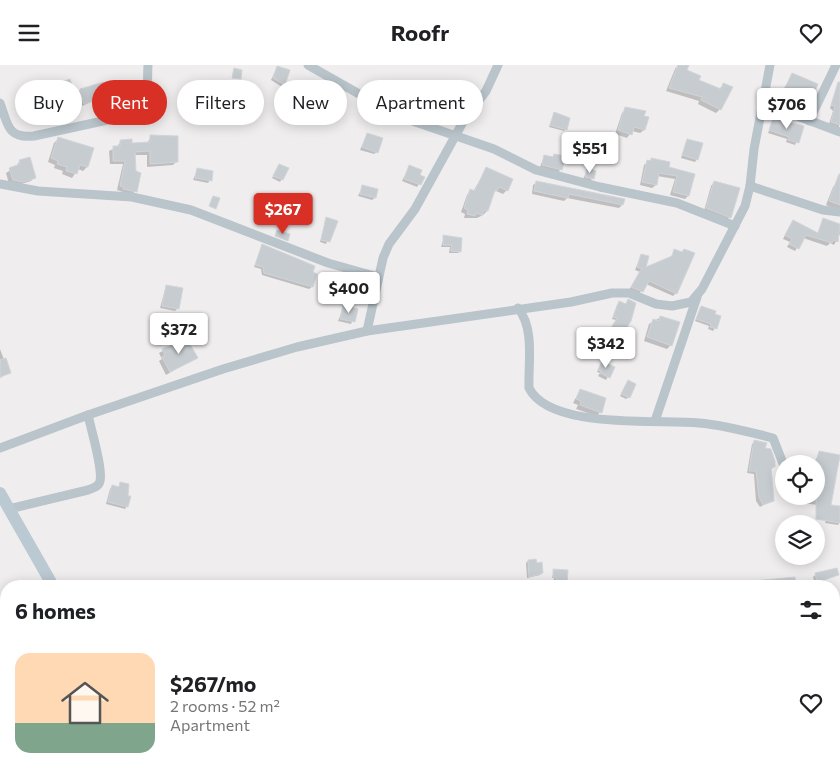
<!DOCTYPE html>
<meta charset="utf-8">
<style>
:root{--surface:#fff;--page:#f6f6f6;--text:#202124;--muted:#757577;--accent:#d93025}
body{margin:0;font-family:Commissioner,sans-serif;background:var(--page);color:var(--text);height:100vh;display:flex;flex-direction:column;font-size:19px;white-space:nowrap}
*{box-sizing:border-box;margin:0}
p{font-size:16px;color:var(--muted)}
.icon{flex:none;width:28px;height:28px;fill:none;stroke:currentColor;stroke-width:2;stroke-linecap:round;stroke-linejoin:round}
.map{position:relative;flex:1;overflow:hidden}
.sheet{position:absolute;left:0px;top:515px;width:840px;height:196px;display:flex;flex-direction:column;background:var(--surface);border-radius:20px 20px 0 0;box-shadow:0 2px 12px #0003}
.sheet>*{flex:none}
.banner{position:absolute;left:15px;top:15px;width:500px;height:45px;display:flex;gap:10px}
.controls{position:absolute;left:775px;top:390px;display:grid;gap:10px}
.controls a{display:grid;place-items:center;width:50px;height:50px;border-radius:50%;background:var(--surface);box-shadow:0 2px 12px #0003;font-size:25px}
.price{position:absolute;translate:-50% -42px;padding:0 11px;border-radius:5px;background:#fff;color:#222;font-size:16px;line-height:32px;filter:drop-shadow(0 1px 2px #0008)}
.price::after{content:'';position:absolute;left:50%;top:30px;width:15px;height:11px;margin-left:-8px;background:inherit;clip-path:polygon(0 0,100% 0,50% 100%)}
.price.selected{background:var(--accent);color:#fff}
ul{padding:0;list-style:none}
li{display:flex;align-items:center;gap:15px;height:125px;padding:0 15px}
li span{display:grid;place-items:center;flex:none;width:140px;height:100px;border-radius:15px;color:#555}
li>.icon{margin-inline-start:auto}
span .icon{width:60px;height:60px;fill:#fffc;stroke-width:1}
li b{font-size:21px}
h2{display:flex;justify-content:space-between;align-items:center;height:60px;padding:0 15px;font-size:21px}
.pill{padding:0 18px;border-radius:22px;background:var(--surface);box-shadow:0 2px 12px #0003;font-size:18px;line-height:45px}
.pill.selected{background:var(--accent);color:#fff}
header{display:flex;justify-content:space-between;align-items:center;height:65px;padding:0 15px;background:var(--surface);font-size:22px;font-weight:700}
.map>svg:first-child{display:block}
.shadow{fill:#0003}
.building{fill:#c7ccd0;stroke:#d1d5d9}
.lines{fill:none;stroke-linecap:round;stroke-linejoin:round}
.minor{stroke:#b9c4cb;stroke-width:9}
.secondary{stroke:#bbc9d2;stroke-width:12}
</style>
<header><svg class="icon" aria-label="menu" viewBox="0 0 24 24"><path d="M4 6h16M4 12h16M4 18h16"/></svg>Roofr<svg class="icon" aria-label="heart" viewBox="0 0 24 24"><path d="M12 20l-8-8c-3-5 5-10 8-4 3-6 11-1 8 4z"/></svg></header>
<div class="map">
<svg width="840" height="711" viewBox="0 0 840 711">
<rect width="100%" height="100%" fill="#f0edee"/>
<g class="shadow">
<path d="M678 0 698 16 719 24 724 19 720 44 716 48 698 39 699 36 666 26 675 4Z"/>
<path d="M277 2 284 19 282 22 271 15Z"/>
<path d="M792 9 806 43 802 47 784 40 788 30 782 27Z"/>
<path d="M59 19 72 23 59 29 56 21Z"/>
<path d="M80 25 105 31 82 41 78 27Z"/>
<path d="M836 26 840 27 839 63 829 59 833 46 830 43Z"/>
<path d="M626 44 643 51 644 65 640 68 632 66 627 73 615 69 622 48Z"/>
<path d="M554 48 566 64 564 66 549 62Z"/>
<path d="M774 54 803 62 795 80 786 77 787 74 768 68Z"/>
<path d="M367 69 377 87 374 89 360 85Z"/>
<path d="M151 71 176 97 173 100 147 102V90H134L135 126 132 130 117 125 123 99H110L109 86 117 82 121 76 130 80 147 79Z"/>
<path d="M58 74 87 102 83 106 78 104 72 113 62 109 63 106 54 103 55 100 48 97 54 78Z"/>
<path d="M687 75 697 94 695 97 681 93Z"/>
<path d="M555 90 564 92 559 107 540 102 544 91 552 93Z"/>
<path d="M29 93 35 112 31 116 18 120 9 119 6 108 16 102 19 97Z"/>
<path d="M652 94 667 103 694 110 688 131 685 134 670 130 675 114 657 111 656 120 652 123 640 120 644 100Z"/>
<path d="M279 100 282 114 280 117 272 113Z"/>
<path d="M409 102 423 112 417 122 402 116Z"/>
<path d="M486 104 507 125 503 129 496 126 492 129 487 146 483 150 477 153H464L465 149 461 147 467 130 470 126 473 127Z"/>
<path d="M588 104 593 113 590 116 583 114Z"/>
<path d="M197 105 210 115 208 118 193 115Z"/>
<path d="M537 117 622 140 619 143 567 133 564 136 532 129 533 120Z"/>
<path d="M714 117 730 152 726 155 704 146 711 121Z"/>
<path d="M837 118 840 119V145L826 140 833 122Z"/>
<path d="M363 121 375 133 372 135 358 131Z"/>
<path d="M326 154 336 156 326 179 320 177Z"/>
<path d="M823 155 840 160V169L834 180 830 178 827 181 803 173 795 186 787 182 790 177 783 174 790 160 817 169Z"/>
<path d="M444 172 460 186 458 188H449L450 182H441Z"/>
<path d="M262 181 315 209 312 222 309 224 262 210 261 204 254 202Z"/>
<path d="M675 186 676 228 673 231 646 219 639 229 629 225 640 207 635 205 641 190 644 205 670 193Z"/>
<path d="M334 219 346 237 344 239 328 235Z"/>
<path d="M166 221 178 243 175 246 160 243Z"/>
<path d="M628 236 618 273 616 275 607 270 616 255 612 254 617 240 619 238 625 240Z"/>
<path d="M344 241 357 245 351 259 338 256Z"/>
<path d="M701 243 713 250 715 263 713 266 708 264 709 261 695 256Z"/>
<path d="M661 252 671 280 667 284 644 276 649 259Z"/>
<path d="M175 279 196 292 166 310 159 296 162 294 159 288Z"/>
<path d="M0 284 9 308 0 313Z"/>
<path d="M600 300 613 303 606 315 598 311 600 308 597 307Z"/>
<path d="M628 316 629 332 626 334 620 331Z"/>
<path d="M580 325 600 347 597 351 576 344 578 340 573 338Z"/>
<path d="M755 376 764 384 774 402 770 405 773 435 760 442 756 436 754 409 747 408 752 379Z"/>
<path d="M819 387 840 392 830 438 828 440 840 442V457L838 460 825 458 829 441 800 438 801 431H816V399H814Z"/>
<path d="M121 419 127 441 125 444 106 439 110 424 112 421 118 423Z"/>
<path d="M528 496 542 508 540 510 527 513 526 498Z"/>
<path d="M554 506H567L566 521H553L554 513H552Z"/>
<path d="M816 509 838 510 815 519 813 512Z"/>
</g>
<g class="building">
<path d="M678 0H689L687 5 701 11 699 15 721 24 723 18 733 22 721 45 701 35 702 32 669 23Z"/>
<path d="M277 1 290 5 285 20 273 13Z"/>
<path d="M234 3 242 5 241 14 232 13Z"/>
<path d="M792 8 818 19 807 44 787 35 791 26 785 23Z"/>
<path d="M70 14 73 23 61 27 58 18Z"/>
<path d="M104 17 106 31 84 39 80 24Z"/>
<path d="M838 17H840V60L831 57 835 41 831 40Z"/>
<path d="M625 42 646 46 644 51 649 52 645 65 634 62 632 70 618 65Z"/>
<path d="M554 47 570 53 567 65 550 60Z"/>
<path d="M773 53 804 61 799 78 788 75 789 72 769 65Z"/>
<path d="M367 68 383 73 378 88 362 82Z"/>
<path d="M150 70 178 71V97L150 99V86L135 87 136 106 141 108 137 127 123 124V122L120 121 125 96H113V81H120V75L132 74V78L150 77Z"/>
<path d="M58 72 94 83 88 102 80 100 77 109 66 106 67 102 57 99 58 96 51 93Z"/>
<path d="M687 74 703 78 698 95 682 90Z"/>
<path d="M554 89 566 91 562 105 542 100 544 90 553 92Z"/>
<path d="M30 92 36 113 23 117 13 115 9 103 20 99 19 95Z"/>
<path d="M651 93 670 97 669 102 695 109 689 131 673 127 677 111 659 108 657 120 642 117 647 95 651 96Z"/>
<path d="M279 99 289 103 283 115 273 111Z"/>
<path d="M409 100 422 105 420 110 425 112 421 120 404 114Z"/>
<path d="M486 102 513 114 508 126 499 122 497 126 495 125 488 146 484 145 482 150 476 148 475 151 467 149 468 145 464 143 470 124 475 126Z"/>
<path d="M197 103 213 106 212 116 195 113Z"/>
<path d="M587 103 596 106 594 114 585 112Z"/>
<path d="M839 109H840V140L829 136Z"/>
<path d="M536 116 625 134 623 140 569 129 568 133 534 126Z"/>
<path d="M714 116 740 123 731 153 706 143Z"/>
<path d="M362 120 378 124 376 133 360 129Z"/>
<path d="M213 131 220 133 216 144 209 141Z"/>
<path d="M326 152 338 156 330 177 321 175Z"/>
<path d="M823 153 840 159 838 177 833 175 832 178 806 170 799 184 789 179 792 174 785 170 793 155 818 168Z"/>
<path d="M277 165 290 169 288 176 275 171Z"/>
<path d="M443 170 462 173 461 187 451 186 452 180H443Z"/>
<path d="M262 179 315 201 313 207 317 209 313 222 264 208 263 202 255 200Z"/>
<path d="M674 184 682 187 684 184 695 188 677 229 649 216 643 227 631 222 640 206 643 204 637 202 641 189 649 191 646 202 672 191Z"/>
<path d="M334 217 352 222 348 238 330 233Z"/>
<path d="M166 220 183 223 179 244 162 241Z"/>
<path d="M628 234 636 238 631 256 619 274 608 268 617 253 613 252 619 236 626 239Z"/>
<path d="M343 240 358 244 355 257 340 254Z"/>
<path d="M701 241 716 246 715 249 721 251 717 264 710 262 711 259 696 254Z"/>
<path d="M660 251 680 257 672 281 647 272 653 254 659 256Z"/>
<path d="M187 274 198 293 170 307 162 292 165 290 162 284Z"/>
<path d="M6 293 11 308 0 312V295Z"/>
<path d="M602 296 615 302 610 313 600 308 601 306 598 305Z"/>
<path d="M628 315 636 319 630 333 621 329Z"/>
<path d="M580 324 606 333 602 348 580 340 581 336 576 334Z"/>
<path d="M754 375 767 378 765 383 771 384 775 396V402H771L774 436 763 440 759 432 756 406H749Z"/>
<path d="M819 386 840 390 831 440 840 441V458L816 454V398Z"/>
<path d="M120 417 129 419 128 431H131L128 442 108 437 112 420 119 422Z"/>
<path d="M536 494 537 498 542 497 543 508 529 512 528 495Z"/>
<path d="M837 503 839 510 817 517 815 508Z"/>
<path d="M553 504 568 505 567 521H556V512H553Z"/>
<path d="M795 512 796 521H755L754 516Z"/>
</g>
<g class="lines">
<g class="minor">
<path d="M308 0 398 51 494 84 536 105 600 122 677 138 735 161"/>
<path d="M0 38C8 59 7 74 34 71L135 49C150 40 147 15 148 0"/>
<path d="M763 38 840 67"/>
<path d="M809 56 836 0"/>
<path d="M0 119 38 126 132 132 191 145 328 198 378 212"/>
<path d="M750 121 823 145 840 147"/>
<path d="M518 243C535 264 528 298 529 323 550 365 658 354 699 358 724 360 749 367 773 373L784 401"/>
<path d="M367 266 383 193 389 179 415 144 464 55 486 26 498 0"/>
<path d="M655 356 697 232"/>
<path d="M0 383 88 350 223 304 297 282 367 266 571 237 612 228H629L656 239 672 241 691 237 702 224 745 141 750 121 754 84 770 0"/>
<path d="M9 444 88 425C93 423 99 422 100 416 103 404 91 364 88 350"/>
<path d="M0 587 6 580"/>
</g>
<g class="secondary">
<path d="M0 428 53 521"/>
<path d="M164 705 167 711"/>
</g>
</g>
</svg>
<div class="controls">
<a><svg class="icon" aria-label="locate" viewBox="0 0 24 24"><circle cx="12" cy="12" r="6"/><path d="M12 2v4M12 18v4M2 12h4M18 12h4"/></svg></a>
<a><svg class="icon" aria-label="layers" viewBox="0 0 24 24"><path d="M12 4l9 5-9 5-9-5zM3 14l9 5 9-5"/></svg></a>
</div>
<b class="price" style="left:787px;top:65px">$706</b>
<b class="price" style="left:590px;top:109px">$551</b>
<b class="price selected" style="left:283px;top:170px">$267</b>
<b class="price" style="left:349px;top:249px">$400</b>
<b class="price" style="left:179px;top:290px">$372</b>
<b class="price" style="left:606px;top:304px">$342</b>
<div class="banner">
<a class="pill">Buy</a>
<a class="pill selected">Rent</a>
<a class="pill">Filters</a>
<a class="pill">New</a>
<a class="pill">Apartment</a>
</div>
<section class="sheet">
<h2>6 homes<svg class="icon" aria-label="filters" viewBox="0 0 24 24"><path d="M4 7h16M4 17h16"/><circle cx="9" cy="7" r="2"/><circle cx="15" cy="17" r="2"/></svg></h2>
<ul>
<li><span style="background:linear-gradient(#ffd9b3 70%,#7fa58c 0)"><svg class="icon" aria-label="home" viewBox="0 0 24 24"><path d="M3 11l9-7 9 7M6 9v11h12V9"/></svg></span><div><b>$267/mo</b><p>2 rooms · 52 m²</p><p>Apartment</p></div><svg class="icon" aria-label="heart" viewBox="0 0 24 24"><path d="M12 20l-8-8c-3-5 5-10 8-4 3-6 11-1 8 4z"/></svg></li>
</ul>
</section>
</div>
